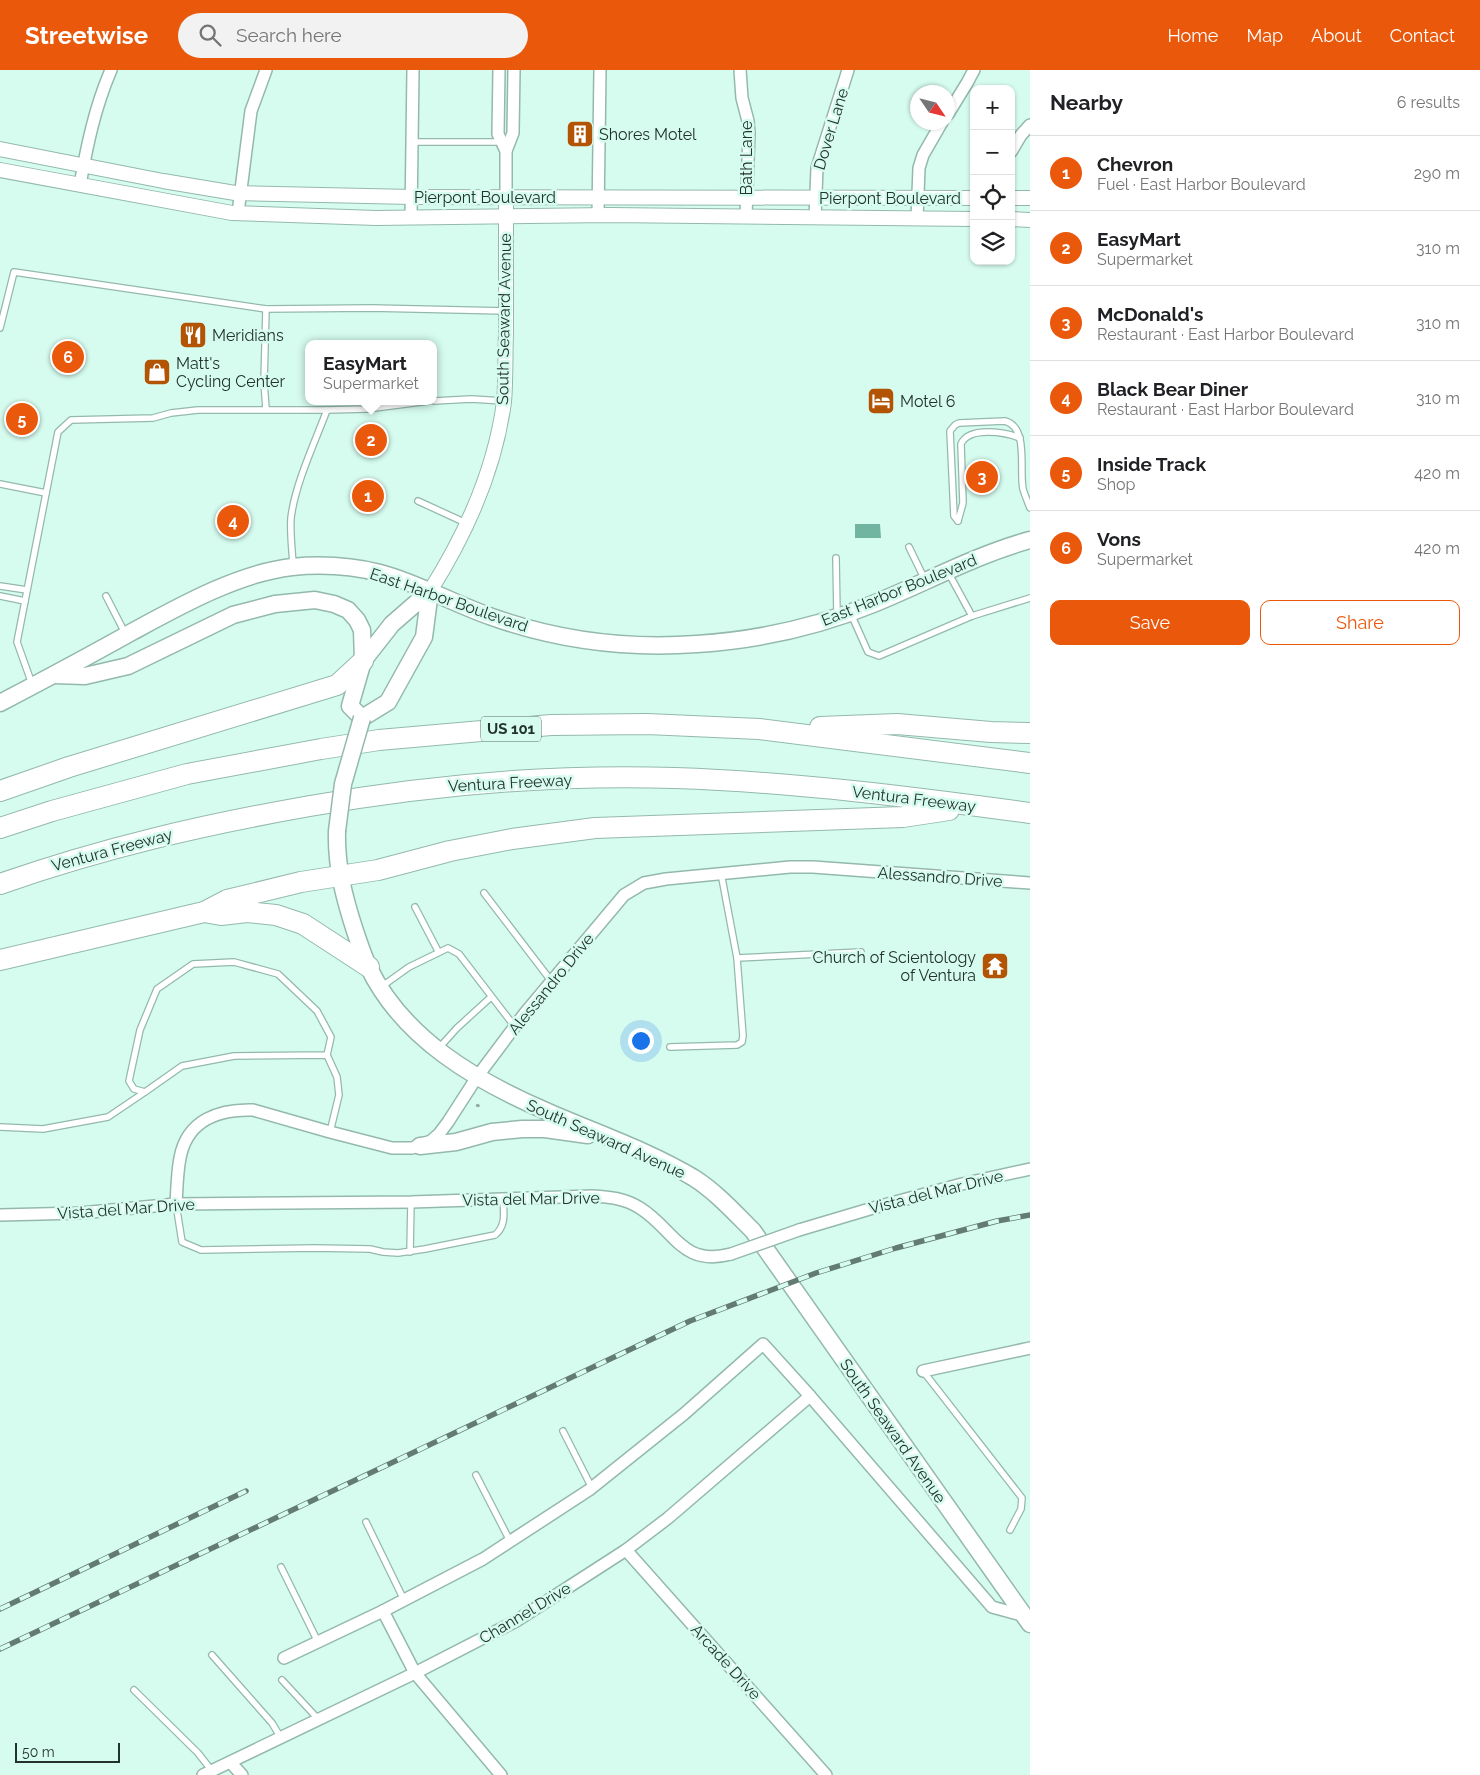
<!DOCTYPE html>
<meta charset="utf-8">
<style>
:root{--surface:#fff;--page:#f2f2f2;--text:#202124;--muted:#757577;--line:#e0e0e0;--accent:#ea580c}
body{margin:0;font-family:Raleway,sans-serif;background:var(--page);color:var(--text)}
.controls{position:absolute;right:15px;top:15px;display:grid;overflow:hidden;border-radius:10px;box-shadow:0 1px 4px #0004}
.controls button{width:45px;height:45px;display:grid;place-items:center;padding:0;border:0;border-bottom:1px solid var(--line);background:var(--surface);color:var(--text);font:25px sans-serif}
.compass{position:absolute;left:910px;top:15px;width:45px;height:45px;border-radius:50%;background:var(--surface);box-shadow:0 1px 4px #0004;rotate:125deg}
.scale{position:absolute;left:15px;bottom:12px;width:105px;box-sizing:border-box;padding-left:5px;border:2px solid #24322e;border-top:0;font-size:14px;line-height:18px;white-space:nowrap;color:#24322e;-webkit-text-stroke:4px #d6fcef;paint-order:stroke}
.you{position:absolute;left:640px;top:970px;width:18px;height:18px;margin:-12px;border:4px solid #fff;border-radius:50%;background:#1a73e8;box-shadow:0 0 0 8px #1a73e833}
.badge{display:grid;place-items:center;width:32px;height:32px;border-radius:50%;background:var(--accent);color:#fff;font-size:16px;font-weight:700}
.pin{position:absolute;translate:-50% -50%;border:2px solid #fff;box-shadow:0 1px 5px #0006}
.popup{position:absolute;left:305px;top:270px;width:132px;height:65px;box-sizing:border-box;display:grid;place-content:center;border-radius:10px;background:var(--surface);filter:drop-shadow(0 1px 4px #0005);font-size:16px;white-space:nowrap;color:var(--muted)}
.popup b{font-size:19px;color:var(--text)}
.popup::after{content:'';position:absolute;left:50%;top:100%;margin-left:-10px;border:10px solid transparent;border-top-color:var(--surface)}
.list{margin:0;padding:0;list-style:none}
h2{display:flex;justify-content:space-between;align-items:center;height:65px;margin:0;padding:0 20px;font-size:21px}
h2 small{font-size:16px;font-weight:400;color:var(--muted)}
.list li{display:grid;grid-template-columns:32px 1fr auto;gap:15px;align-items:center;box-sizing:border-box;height:75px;padding:0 20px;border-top:1px solid var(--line)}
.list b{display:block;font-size:19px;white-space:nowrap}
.list p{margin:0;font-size:16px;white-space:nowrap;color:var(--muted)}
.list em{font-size:16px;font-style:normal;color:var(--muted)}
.actions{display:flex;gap:10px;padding:15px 20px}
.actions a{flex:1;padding:11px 0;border:1px solid var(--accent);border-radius:10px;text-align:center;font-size:18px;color:var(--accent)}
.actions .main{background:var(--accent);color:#fff}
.icon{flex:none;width:28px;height:28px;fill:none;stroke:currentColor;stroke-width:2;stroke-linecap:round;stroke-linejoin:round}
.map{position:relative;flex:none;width:1030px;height:1705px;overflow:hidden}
header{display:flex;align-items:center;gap:30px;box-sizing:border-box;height:70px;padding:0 25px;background:var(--accent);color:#fff}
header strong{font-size:24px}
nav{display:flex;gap:28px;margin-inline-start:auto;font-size:18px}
.search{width:350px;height:45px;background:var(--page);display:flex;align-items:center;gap:12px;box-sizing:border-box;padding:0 18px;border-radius:28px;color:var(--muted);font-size:19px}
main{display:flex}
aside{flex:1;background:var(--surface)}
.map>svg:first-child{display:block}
.water{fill:#71b5a0}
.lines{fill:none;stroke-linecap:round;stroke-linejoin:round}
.service-casing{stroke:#94b9ac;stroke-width:8}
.minor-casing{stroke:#94b9ac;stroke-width:14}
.tertiary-casing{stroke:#94b9ac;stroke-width:16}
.secondary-casing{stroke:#94b9ac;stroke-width:19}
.motorway-casing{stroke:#94b9ac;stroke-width:22}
.path{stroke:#8eaba1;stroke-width:2.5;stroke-dasharray:4 4;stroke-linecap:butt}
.service{stroke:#fff;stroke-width:5.5}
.minor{stroke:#fff;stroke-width:11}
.tertiary{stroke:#fff;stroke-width:14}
.secondary{stroke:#fff;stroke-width:16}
.motorway{stroke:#fff;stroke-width:20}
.rail-casing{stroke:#647b73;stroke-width:5.5}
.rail{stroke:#d6fcef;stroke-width:4;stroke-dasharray:11;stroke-linecap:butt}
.minor-bridge-casing{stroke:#94b9ac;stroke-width:14;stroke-linecap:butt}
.secondary-bridge-casing{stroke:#94b9ac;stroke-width:19;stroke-linecap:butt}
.minor-bridge{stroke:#fff;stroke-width:11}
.secondary-bridge{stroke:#fff;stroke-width:16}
.labels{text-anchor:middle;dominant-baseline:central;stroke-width:5;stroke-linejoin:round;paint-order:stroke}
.shield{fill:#d6fcef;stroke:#596f68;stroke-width:1}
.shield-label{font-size:15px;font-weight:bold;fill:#24322e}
.street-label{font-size:16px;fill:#24322e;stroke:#d6fcef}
.poi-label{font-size:16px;fill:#24322e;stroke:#d6fcef;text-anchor:start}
</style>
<header>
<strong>Streetwise</strong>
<div class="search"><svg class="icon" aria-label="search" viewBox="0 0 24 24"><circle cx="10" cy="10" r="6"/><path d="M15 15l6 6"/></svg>Search here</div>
<nav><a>Home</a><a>Map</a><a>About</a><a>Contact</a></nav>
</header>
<main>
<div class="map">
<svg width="1030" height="1705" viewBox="0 0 1030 1705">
<rect width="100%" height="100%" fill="#d6fcef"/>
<path class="water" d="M855,454H880L881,468H855Z"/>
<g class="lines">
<g class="service-casing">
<g id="service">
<path d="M413,72H502"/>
<path d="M0,258L14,202L266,239"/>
<path d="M434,331L471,329L504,331"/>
<path d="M266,339L264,312L266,239L371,238L506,241"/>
<path d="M0,414L46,423"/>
<path d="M418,431L466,453"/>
<path d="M958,451L954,446L950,361L955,355L959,353L1005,351C1029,357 1019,400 1023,419C1025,426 1028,432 1030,438"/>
<path d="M958,451L963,433L961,374C969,356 1005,362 1020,368"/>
<path d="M909,477L925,510"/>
<path d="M836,488L837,545"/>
<path d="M293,494C292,479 290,463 291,448C295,414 315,372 327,340"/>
<path d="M948,502L972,546"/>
<path d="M0,516L27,520"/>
<path d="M0,526L25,531"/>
<path d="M106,526L125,563"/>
<path d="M851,544L868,582L879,586L972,546L1030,528"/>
<path d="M32,614L17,572L58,362L71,350L153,348L171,343L198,340H327L367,339L429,331"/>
<path d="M721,803L737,888L861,882"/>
<path d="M484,823L552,912"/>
<path d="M415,837L438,881"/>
<path d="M381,917L409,897L448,878L459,884L515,957"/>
<path d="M670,977L737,975L742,972L743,966L737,888"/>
<path d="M439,978L457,958L491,927"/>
<path d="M327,985L234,986L182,996L145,1022L134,1019L129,1011L140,960L157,919L193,894L234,892L278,904L317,941L331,967L327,985L337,1007L339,1025L330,1062"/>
<path d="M0,1057L43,1059L108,1047L145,1022"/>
<path d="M176,1134L182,1172L201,1180L314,1178L370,1179L383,1182L398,1183L425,1179L495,1165C506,1156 504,1143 503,1130"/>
<path d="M410,1182L411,1132"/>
<path d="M923,1301L1022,1428L1021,1439L1010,1460"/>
<path d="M563,1361L592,1418"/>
<path d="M476,1405L510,1471"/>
<path d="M366,1452L404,1530"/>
<path d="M281,1497L318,1572"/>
<path d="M212,1585L272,1653L281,1668"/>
<path d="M282,1610L319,1650"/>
<path d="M134,1620L198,1683L212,1701"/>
</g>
</g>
<g class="minor-casing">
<g id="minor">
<path d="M499,0L498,64L506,81"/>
<path d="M740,0L742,28L748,51L749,63L746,146"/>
<path d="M948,44L967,13L974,0"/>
<path d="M1011,82L1021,65L1030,55"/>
<path d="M80,115C87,75 95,37 111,0"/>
<path d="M506,127V81L513,63L514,0"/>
<path d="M238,143L251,41L266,0"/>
<path d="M598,146L600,0"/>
<path d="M411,147L413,0"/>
<path d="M815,148L817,98L848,0"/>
<path d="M917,149L919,98L923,85L942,52"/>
<path d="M176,1134C177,1119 177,1103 180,1088C187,1050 219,1039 253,1040L330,1062L392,1078H412L431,1071L439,1064L448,1052L477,1007L525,943L624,825L644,813L666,809L790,797H813L1030,813"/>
<path d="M0,1145L80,1143L176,1134L411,1132L592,1126C610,1127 624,1128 640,1138C675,1160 681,1197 731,1184"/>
<path d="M799,1160L873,1138L962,1114L1030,1099"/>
<path d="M923,1301L1030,1278"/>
<path d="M626,1480L826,1705"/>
<path d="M383,1541L415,1603L501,1705"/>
<path d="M284,1588L383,1541L483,1489L589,1420L684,1344L763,1274L810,1326L992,1537L1025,1546"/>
<path d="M231,1693L242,1705"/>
<path d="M203,1705L415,1603L516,1551L626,1480L668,1448L810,1326"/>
</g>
</g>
<g class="tertiary-casing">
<g id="tertiary">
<path d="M0,79L163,111L235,123L412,127L974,128"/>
<path d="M0,100L232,143L376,148L610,145L974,149"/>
<path d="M1011,128H1030"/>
<path d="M1011,149L1030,150"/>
<path d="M430,521C466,464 495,399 504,332C506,309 505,286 506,263C506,218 506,172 506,127"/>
</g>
</g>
<g class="secondary-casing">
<g id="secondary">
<path d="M430,521L424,567L388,632L362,648L350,636L363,591L392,554Z"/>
<path d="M54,605L85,606L128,596L233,545L275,534L315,530L334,534L348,540L357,550L362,560L363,591"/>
<path d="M0,633C44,610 87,587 130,563C178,537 238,503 292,497C321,494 352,496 380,503C418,513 454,534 492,547C557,570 628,579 697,574C757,570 817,557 873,534C925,513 975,485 1030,470"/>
<path d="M337,761C336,797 344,827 355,861C359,873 363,885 368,896C402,968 476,1011 546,1041C596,1063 647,1080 694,1108C716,1122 734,1142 753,1161L1030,1554"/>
<path d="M420,1076L456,1072L492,1062L522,1059H545L588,1065"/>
</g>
</g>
<g class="motorway-casing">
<g id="motorway">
<path d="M820,657L897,654L991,662L1030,663"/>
<path d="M0,721L69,697L337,615L363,591"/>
<path d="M0,758L52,741L187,704L321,679L379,670L551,655L647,654L759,659L1030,693"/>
<path d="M0,814C103,778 202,755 310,736C430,715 553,704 675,708C794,712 912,727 1030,743"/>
<path d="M204,842L221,845L247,842L276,845L303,854L369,897"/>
<path d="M0,890L204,842L227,830L301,812L378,800L450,781L512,769L595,758L903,747L949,740"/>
</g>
</g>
<path class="path" d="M476,1035L478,1036L482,1032"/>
<use href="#service" class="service"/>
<use href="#minor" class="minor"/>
<use href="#tertiary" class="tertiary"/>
<use href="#secondary" class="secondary"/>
<use href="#motorway" class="motorway"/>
<g class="rail-casing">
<g id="rail">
<path d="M0,1539L246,1421"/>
<path d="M0,1579L690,1251L816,1203L896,1178L997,1151L1030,1145"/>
</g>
</g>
<use href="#rail" class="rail"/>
<g class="minor-bridge-casing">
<path id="minor-bridge" d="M731,1184L799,1160"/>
</g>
<g class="secondary-bridge-casing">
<path id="secondary-bridge" d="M337,761L343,714L362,648"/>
</g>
<use href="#minor-bridge" class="minor-bridge"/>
<use href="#secondary-bridge" class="secondary-bridge"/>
</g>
<defs>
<g id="building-square" transform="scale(1.4375)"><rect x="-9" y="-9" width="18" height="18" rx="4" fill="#b25403" stroke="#d6fcef"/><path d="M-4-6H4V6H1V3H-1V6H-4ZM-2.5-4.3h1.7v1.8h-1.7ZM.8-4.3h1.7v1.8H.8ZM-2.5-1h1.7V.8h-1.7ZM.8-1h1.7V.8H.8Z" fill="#fff"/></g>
<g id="restaurant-square" transform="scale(1.4375)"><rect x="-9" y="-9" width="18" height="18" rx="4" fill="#b25403" stroke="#d6fcef"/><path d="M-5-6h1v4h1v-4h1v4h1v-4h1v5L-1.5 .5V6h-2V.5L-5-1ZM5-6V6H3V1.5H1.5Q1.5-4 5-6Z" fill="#fff"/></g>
<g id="shop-square" transform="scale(1.4375)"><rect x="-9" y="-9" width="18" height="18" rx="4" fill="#b25403" stroke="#d6fcef"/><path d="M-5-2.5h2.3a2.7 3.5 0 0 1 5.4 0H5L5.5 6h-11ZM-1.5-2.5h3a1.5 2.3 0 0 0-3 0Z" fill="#fff"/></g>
<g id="hotel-square" transform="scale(1.4375)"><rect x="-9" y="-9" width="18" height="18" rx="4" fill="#b25403" stroke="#d6fcef"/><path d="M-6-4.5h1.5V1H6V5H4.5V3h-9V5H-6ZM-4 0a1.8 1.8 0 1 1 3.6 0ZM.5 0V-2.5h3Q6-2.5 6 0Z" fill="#fff"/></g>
<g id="temple-square" transform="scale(1.4375)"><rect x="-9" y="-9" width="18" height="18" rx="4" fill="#b25403" stroke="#d6fcef"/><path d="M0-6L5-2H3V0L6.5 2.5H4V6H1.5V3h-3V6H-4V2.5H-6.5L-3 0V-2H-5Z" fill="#fff"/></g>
</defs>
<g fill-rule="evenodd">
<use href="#building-square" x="580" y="64"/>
<use href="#restaurant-square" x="193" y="265"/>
<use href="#shop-square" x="157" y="302"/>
<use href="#hotel-square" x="881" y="331"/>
<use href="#temple-square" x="995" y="896"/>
</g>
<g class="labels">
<rect class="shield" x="481" y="646.5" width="60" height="25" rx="4"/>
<g class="shield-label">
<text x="511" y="659">US 101</text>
</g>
<g class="street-label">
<text transform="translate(831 59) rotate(-73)">Dover Lane</text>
<text transform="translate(746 88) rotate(-90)">Bath Lane</text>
<text x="485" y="127">Pierpont Boulevard</text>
<text x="890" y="128">Pierpont Boulevard</text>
<text transform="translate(504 249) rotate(-89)">South Seaward Avenue</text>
<text transform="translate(899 520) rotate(-22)">East Harbor Boulevard</text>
<text transform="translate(449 530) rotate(19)">East Harbor Boulevard</text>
<text transform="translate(510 713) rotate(-3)">Ventura Freeway</text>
<text transform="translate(914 729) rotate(7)">Ventura Freeway</text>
<text transform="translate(112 780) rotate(-15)">Ventura Freeway</text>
<text transform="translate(940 807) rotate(4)">Alessandro Drive</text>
<text transform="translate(551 914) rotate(-51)">Alessandro Drive</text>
<text transform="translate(606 1069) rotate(24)">South Seaward Avenue</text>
<text transform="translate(936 1122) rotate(-14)">Vista del Mar Drive</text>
<text transform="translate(531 1129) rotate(-1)">Vista del Mar Drive</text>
<text transform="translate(126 1139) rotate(-4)">Vista del Mar Drive</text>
<text transform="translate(893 1361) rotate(55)">South Seaward Avenue</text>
<text transform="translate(525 1543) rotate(-31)">Channel Drive</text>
<text transform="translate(726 1592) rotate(48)">Arcade Drive</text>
</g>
<g class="poi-label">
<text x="599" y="64">Shores Motel</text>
<text x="212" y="265">Meridians</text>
<text x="176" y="293">Matt's<tspan x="176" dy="18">Cycling Center</tspan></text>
<text x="900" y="331">Motel 6</text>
<text x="976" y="887" text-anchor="end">Church of Scientology<tspan x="976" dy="18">of Ventura</tspan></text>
</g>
</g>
</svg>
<div class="controls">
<button>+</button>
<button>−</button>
<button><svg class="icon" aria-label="locate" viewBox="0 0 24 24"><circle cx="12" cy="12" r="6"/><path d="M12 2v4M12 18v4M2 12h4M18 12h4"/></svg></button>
<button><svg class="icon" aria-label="layers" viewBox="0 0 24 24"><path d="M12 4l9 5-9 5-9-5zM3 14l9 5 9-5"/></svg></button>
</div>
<svg class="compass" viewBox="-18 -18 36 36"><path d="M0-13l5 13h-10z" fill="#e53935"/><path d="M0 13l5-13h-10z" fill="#757577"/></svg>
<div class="scale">50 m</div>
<div class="you"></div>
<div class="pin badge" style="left:368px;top:426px">1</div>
<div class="pin badge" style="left:371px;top:370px">2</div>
<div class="popup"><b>EasyMart</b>Supermarket</div>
<div class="pin badge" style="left:982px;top:407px">3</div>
<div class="pin badge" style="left:233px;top:451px">4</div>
<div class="pin badge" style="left:22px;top:349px">5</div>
<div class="pin badge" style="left:68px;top:287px">6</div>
</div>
<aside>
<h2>Nearby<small>6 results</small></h2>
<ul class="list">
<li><span class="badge">1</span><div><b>Chevron</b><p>Fuel · East Harbor Boulevard</p></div><em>290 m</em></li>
<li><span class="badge">2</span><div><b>EasyMart</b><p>Supermarket</p></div><em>310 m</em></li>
<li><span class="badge">3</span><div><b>McDonald's</b><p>Restaurant · East Harbor Boulevard</p></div><em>310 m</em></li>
<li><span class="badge">4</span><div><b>Black Bear Diner</b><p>Restaurant · East Harbor Boulevard</p></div><em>310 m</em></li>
<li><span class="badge">5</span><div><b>Inside Track</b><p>Shop</p></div><em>420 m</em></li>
<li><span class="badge">6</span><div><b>Vons</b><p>Supermarket</p></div><em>420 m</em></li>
</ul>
<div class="actions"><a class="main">Save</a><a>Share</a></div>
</aside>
</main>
